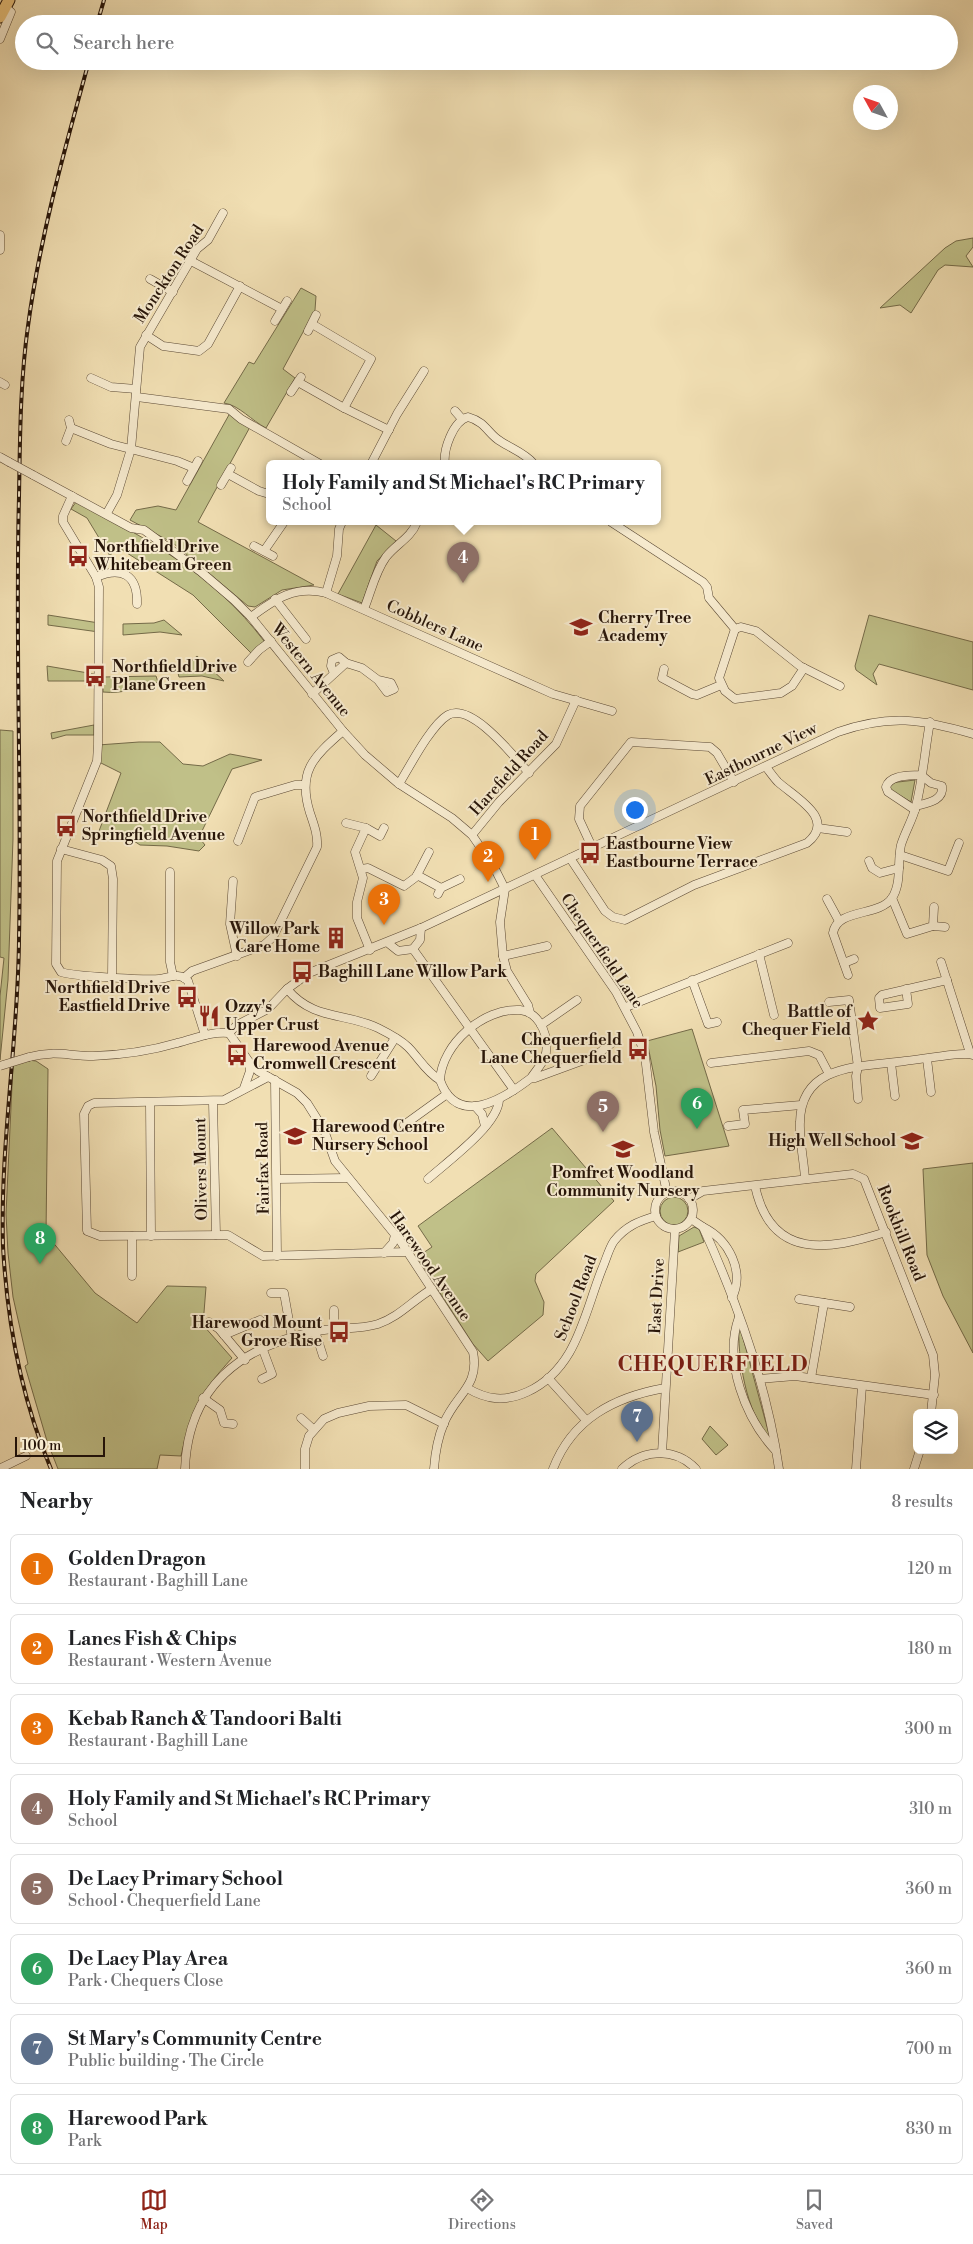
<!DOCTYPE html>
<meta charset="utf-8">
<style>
:root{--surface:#fff;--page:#f2f2f2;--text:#202124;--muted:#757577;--line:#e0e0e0;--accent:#8f2418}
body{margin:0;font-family:"Libre Bodoni",serif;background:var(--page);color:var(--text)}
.controls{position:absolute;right:15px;bottom:15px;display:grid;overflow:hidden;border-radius:8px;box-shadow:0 5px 20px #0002}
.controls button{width:45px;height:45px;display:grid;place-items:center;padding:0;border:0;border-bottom:1px solid var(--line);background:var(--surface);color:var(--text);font:25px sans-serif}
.compass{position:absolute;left:853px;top:85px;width:45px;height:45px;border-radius:50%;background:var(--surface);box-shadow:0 5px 20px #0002;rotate:310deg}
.scale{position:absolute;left:15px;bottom:12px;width:90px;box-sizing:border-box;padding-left:5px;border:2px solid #271509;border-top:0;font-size:14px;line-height:18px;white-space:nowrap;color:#271509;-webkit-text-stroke:4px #f6eace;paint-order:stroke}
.you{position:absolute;left:634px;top:809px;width:18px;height:18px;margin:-12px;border:4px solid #fff;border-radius:50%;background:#1a73e8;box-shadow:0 0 0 8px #1a73e833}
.badge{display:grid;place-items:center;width:32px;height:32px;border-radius:50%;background:var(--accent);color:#fff;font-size:16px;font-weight:700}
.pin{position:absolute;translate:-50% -41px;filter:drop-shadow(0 1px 2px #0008)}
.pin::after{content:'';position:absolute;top:26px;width:18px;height:15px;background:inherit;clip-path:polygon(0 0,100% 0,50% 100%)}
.popup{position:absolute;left:266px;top:460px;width:395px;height:65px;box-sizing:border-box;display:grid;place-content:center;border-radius:8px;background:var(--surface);filter:drop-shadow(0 1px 4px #0005);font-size:16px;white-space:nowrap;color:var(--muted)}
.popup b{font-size:19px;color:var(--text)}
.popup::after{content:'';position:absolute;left:50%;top:100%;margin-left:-10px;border:10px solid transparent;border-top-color:var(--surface)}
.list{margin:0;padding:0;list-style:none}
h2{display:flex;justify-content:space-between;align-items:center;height:65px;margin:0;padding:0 20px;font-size:21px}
h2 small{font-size:16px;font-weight:400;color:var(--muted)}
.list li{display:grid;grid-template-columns:32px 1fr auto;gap:15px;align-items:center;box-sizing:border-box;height:70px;margin:0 10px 10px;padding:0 10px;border:1px solid var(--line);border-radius:8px}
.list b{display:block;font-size:19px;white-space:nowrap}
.list p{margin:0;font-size:16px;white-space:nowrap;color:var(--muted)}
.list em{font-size:16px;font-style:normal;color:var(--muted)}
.icon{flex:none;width:28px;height:28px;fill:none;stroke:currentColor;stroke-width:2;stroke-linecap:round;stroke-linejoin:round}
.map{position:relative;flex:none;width:973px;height:1469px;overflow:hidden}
.search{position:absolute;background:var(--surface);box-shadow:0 5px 20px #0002;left:15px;right:15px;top:15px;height:55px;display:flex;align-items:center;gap:12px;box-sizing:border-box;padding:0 18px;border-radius:28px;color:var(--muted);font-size:19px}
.sheet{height:705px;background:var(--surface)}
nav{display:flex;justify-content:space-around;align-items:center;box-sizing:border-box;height:70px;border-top:1px solid var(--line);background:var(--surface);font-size:14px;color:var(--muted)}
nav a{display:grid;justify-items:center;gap:2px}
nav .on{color:var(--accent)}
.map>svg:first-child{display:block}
.green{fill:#c0c088;stroke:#746a48}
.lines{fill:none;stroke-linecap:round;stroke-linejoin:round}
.minor-casing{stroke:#5a4834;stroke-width:9}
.highway-casing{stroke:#271509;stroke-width:13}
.minor{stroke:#f6eace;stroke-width:8}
.highway{stroke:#e8c07a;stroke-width:11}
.rail-casing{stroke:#271509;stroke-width:4}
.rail{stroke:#f6eace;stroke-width:2;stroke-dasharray:5.5;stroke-linecap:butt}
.minor-bridge-casing{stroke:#5a4834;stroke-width:9;stroke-linecap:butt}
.minor-bridge{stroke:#f6eace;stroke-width:8}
.labels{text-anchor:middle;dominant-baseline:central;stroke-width:4;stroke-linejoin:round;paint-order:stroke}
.street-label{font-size:16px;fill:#271509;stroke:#f6eace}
.poi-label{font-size:16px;font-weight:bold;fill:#271509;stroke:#f6eace;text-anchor:start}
.district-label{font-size:21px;font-weight:bold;letter-spacing:1px;fill:#7a1f14;stroke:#f6eace}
</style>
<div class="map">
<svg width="973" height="1469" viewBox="0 0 973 1469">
<rect width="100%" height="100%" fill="#f1dfb3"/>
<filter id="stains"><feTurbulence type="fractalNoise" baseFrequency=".004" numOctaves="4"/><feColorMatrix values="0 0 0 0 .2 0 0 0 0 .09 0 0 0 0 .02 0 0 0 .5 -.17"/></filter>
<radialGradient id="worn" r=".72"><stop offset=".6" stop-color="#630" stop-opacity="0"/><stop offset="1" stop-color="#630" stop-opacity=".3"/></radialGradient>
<g class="green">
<path d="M973,238V247L966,256L973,267L945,265L938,270L911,313L900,305L880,308L945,248L956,241Z"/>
<path d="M301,288L316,296L315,310L283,369L295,378L266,428C252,421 239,405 224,403L249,362L254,364Z"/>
<path d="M230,413L250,427L198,522L314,585L282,590L255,607L248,606L173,543L130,520L136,510L158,506L176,510Z"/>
<path d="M76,502C149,539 214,575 264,641L251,653L193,595L116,546L110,556L87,518L71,509Z"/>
<path d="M376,525L396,541L377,561L362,603L338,594Z"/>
<path d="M48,615L99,623V632L48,625Z"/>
<path d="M869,615L973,642V690L879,664L873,674L877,685L856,670L855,666Z"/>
<path d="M164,620L182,635L160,632L123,635V624L154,623Z"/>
<path d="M197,656L224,681L202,676L179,677L178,673Z"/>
<path d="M47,666L94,674V681H48Z"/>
<path d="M156,676L158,682C139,688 123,694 103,692V677Z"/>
<path d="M94,725V735H66L52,739L51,733Z"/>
<path d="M0,730L13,731V839L8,980L0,1060V996L4,958L0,957Z"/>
<path d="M139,742H160L183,764L203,766L230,754L262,760L232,769L202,831L201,840L205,845L199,851L167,846L140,845L131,839L99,831L121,773L97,761L98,745Z"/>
<path d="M915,780L911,802L889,789L890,783Z"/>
<path d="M692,1029L729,1146L665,1156L660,1130L656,1086L647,1041Z"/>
<path d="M28,1060L36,1061L48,1069L46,1234L95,1293L137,1323L167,1286L206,1287L203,1325L232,1358C198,1396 192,1407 181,1456L160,1455L157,1469H58L47,1441L25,1366L28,1364L13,1297L8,1253L6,1214L13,1064Z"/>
<path d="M552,1128L614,1201L536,1274L535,1281L544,1302L543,1315L488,1361L473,1344L417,1257L432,1247L418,1226Z"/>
<path d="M973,1163V1353L943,1296L927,1255L923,1169Z"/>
<circle cx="674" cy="1211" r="14"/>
<path d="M694,1227L699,1229L704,1242L678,1252L679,1236Z"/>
<path d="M739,1323L770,1438C746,1414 737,1356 739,1323Z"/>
<path d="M710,1426L728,1445L716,1455L702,1439Z"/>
</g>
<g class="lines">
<g class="minor-casing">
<g id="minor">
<path d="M0,39L11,12L5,7"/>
<path d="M0,235V250"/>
<path d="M191,261L282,309"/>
<path d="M150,279L173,292"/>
<path d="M275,321L287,301"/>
<path d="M312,324L371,359L344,408"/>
<path d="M308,331L316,315"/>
<path d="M146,335L163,346L199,351L208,344L240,286"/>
<path d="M91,378L111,387L136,389"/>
<path d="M0,382L5,385"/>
<path d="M298,382L344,408L389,430"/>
<path d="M291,392L301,377"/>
<path d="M137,397L229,409L241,419L320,464"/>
<path d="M455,411L462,419"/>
<path d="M71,428L111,444L177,461L194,468"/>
<path d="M66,441L71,428L69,420"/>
<path d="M0,457L9,462"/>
<path d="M371,464L397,414L424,371"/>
<path d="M445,464C443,450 453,421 468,417C486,422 488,434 500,441C512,449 525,453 534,464"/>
<path d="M228,474L259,491L269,494"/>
<path d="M33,475L131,528L144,530L200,571L234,600L251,617L343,731L365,755L399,784L452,818L472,835L494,867L505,889L500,922L503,956L507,971L528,1005L530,1013"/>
<path d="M187,481L198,461"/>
<path d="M221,485L231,468"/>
<path d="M72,496L63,516V522L96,577L99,587L98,745L97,761L57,861L56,964L61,972C70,976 145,980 159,979C165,979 172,975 178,976C182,976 185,978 188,981L205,1035"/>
<path d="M107,513L117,495L131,449L140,347L197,249L208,240L223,213"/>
<path d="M611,522L703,582L707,587L709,598L735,629L741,627L756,631L800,666L840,686"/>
<path d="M254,546L273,556"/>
<path d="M264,551L284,522"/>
<path d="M96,577C122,566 138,575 137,604"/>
<path d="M326,593L337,556L339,529L342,522"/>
<path d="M275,599L306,639"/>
<path d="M364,609C371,592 375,572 386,557C396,544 411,538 417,522"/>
<path d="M251,617C275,599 295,585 326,593L553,694L612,711"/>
<path d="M735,629L719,678L725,691L735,699L781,693L792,686L804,668"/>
<path d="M248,662L259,650L271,641"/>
<path d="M664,669L662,678L692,694L697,695L721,685"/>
<path d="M334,673L331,666L332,660L339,657L346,663"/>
<path d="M312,694L346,663L362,668L378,680L391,683L394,689L387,692L378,680"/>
<path d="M399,784C410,766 431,725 448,715C472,702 514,757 529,773"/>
<path d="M915,810L888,792L886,787C890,774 910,776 921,775L931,783L942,786C944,801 927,803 916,806"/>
<path d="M346,823L366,828L355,852L363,878L357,902V918L370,950"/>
<path d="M366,828L380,836L384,828"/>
<path d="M818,828L847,832"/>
<path d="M472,835L499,802L556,744L576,700"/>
<path d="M238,841L255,797L295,785H304"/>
<path d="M592,847L579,819L580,806L631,742L710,747L717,753L734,782"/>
<path d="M61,849L102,860L111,866L113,879L112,977"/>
<path d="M900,855L948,871L959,843"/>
<path d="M570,858L605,911L613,917L625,920L694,885L807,843C837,819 796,798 778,782C774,778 770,772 766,767"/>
<path d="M869,861L872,868L880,873L899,868"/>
<path d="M361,869L368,868L404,886L416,877L429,852"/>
<path d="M170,872V962L173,976"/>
<path d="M417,875L441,888"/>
<path d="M535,875L616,992L637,1032L645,1056L654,1132L667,1193"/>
<path d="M233,881L230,924L237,956"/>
<path d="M438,894L441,888L460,879"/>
<path d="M892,898L907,934L933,926L934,907"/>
<path d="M827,899L839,921"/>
<path d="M933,926L945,927"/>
<path d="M388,943L398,951L413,949L420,940L421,928"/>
<path d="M413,949L514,1090"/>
<path d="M759,954L774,1015"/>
<path d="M503,956L547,946"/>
<path d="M941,962L970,1053"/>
<path d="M844,963L854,959"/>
<path d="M848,975L833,933C837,908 879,917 892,898C902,883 897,862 901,845C905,832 913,819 916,806C923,778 925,749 930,722"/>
<path d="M184,978L192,971L264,945L273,937L317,847C318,835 314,825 310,813C297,772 313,757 343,731"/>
<path d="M692,980L708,1024L717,1022"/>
<path d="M287,989C314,1021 344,1012 378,1028C388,1033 400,1039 408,1047C419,1058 426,1072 440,1080"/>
<path d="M906,989L908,1004L880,1008L879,998L882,995L947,980"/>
<path d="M829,1002L849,1000L858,1067L856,1076L858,1099"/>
<path d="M626,1007L788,943"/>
<path d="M541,1025L577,1000"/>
<path d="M229,1033L250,1063L258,1071L297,1093L307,1103L324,1130L335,1161L401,1242L473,1352C480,1386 456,1394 444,1423C438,1437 435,1454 434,1469"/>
<path d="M29,1057C55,1050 68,1056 93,1056C121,1055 150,1051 177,1043C194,1039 211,1031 229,1033L237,1025L268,1009L287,989L309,973L421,928L838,732C890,714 921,719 973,734"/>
<path d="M927,1059L931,1092"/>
<path d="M711,1063L809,1051L819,1055L829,1074"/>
<path d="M891,1063L895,1096"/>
<path d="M371,1076L395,1038"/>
<path d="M268,1077L224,1100L94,1103L88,1106L84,1114L87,1231L100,1236L228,1235L263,1256L407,1252"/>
<path d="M531,1078C535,1072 541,1065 544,1059C552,1041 541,1012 520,1010C483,1008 442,1044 440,1080C457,1129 505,1098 531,1078H535L595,1056L612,1043"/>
<path d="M275,1080L277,1256"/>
<path d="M244,1088L250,1071V1063"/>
<path d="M213,1102L216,1235"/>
<path d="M150,1103L151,1236"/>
<path d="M475,1106L482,1114L485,1126"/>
<path d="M404,1125L447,1094"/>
<path d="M728,1126L745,1124L743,1110L801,1105"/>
<path d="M277,1179L347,1178"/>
<path d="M428,1179C447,1162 498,1125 499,1100"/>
<path d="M805,1179C804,1160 799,1140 800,1122C801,1063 861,1067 905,1061C919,1060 963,1051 973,1055"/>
<path d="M755,1186C771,1261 829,1250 886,1232"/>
<circle cx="674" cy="1210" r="19"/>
<path d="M689,1199L703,1191L853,1174L864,1179L933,1355L935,1375L931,1413"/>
<path d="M691,1219L703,1227C738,1304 767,1385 779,1469"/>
<path d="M703,1227C729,1240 745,1271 732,1298"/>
<path d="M384,1253L393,1243L395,1235"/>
<path d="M132,1276V1236"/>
<path d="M271,1293H284L292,1338"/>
<path d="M799,1299L850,1307"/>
<path d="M334,1310V1329"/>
<path d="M739,1317C723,1361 745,1418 776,1451"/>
<path d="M209,1322L219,1329L245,1360"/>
<path d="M315,1331L323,1356"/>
<path d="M224,1335L260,1320"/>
<path d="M548,1378L586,1420"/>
<path d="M811,1378L824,1303"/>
<path d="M262,1379L272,1374L263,1350"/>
<path d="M760,1379L795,1376L934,1395"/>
<path d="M467,1388C487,1400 505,1402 527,1392C577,1369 584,1314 602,1269C606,1260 609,1248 614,1241C626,1226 639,1221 656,1216"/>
<path d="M203,1398L220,1410L224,1423L233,1424"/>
<path d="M301,1418L313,1429"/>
<path d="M662,1453L675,1230"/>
<path d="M1,1468L26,1456"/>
<path d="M185,1469C188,1387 241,1346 317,1331C337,1327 359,1330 378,1324C399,1317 413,1300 432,1289"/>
<path d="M305,1469V1449L309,1436L324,1419L338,1413L369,1406L406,1405L444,1424"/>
<path d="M553,1469C572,1419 614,1397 665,1388"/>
<path d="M622,1469C643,1449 675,1447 696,1469"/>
<path d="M856,1469L862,1386"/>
<path d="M914,1469L920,1450"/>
</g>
</g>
<g class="highway-casing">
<path id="highway" d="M0,17L9,0"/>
</g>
<use href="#minor" class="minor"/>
<use href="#highway" class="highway"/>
<g class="rail-casing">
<g id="rail">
<path d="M97,24L104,0"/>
<path d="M51,1469C22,1400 7,1321 3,1246C0,1144 18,1042 19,940C22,792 15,644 19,497C20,440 20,382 28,326C40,236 65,148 89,61"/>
</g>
</g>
<use href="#rail" class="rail"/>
<g class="minor-bridge-casing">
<g id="minor-bridge">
<path d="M9,462L33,475"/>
<path d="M0,1066L29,1057"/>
</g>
</g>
<use href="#minor-bridge" class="minor-bridge"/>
</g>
<defs>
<g id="bus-bare" transform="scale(1.725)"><path d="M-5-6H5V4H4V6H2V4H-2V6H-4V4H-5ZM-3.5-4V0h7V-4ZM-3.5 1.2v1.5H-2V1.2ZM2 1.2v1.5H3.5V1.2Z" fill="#8f2418" stroke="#f6eace" stroke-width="2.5" paint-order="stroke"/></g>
<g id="school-bare" transform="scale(1.725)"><path d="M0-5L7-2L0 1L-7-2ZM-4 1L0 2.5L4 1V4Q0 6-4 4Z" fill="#8f2418" stroke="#f6eace" stroke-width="2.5" paint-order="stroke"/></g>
<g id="building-bare" transform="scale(1.725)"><path d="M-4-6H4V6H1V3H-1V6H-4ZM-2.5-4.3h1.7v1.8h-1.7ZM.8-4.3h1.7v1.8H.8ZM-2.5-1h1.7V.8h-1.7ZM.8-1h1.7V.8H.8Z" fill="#8f2418" stroke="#f6eace" stroke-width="2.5" paint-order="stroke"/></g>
<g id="restaurant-bare" transform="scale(1.725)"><path d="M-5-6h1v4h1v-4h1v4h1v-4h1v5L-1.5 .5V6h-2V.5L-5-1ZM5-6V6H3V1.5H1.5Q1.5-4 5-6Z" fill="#8f2418" stroke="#f6eace" stroke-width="2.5" paint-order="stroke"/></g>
<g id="sight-bare" transform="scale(1.725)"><path d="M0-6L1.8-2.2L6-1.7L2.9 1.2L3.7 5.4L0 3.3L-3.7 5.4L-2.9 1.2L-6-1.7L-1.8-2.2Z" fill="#8f2418" stroke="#f6eace" stroke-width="2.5" paint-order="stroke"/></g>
</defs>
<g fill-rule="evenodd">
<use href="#bus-bare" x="78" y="556"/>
<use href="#school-bare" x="581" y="627"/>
<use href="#bus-bare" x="95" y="676"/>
<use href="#bus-bare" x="66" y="826"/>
<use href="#bus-bare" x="590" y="853"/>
<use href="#building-bare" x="336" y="938"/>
<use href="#bus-bare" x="302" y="972"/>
<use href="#bus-bare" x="187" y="997"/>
<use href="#restaurant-bare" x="209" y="1016"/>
<use href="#sight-bare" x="868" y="1021"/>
<use href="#bus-bare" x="638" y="1049"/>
<use href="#bus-bare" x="237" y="1055"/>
<use href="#school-bare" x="295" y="1136"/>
<use href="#school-bare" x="912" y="1141"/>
<use href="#school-bare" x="623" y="1149"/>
<use href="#bus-bare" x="339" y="1332"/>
</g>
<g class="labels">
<g class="street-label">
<text transform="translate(169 274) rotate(-57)">Monckton Road</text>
<text transform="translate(435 626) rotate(24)">Cobblers Lane</text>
<text transform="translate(311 670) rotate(51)">Western Avenue</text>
<text transform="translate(761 754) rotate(-26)">Eastbourne View</text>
<text transform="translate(509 773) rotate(-48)">Harefield Road</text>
<text transform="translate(602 951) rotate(56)">Chequerfield Lane</text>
<text transform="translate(263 1168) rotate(-91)">Fairfax Road</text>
<text transform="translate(201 1169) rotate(-91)">Olivers Mount</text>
<text transform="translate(901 1233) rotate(68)">Rookhill Road</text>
<text transform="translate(430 1266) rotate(55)">Harewood Avenue</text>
<text transform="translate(657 1296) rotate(-87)">East Drive</text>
<text transform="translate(576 1298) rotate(-69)">School Road</text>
</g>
<g class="poi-label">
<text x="94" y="547">Northfield Drive<tspan x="94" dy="18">Whitebeam Green</tspan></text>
<text x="598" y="618">Cherry Tree<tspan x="598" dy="18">Academy</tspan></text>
<text x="112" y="667">Northfield Drive<tspan x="112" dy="18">Plane Green</tspan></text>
<text x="82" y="817">Northfield Drive<tspan x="82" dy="18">Springfield Avenue</tspan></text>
<text x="606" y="844">Eastbourne View<tspan x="606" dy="18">Eastbourne Terrace</tspan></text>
<text x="320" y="929" text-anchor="end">Willow Park<tspan x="320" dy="18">Care Home</tspan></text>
<text x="318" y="972">Baghill Lane Willow Park</text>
<text x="170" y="988" text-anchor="end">Northfield Drive<tspan x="170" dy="18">Eastfield Drive</tspan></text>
<text x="225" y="1007">Ozzy's<tspan x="225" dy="18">Upper Crust</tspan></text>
<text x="851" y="1012" text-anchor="end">Battle of<tspan x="851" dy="18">Chequer Field</tspan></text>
<text x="622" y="1040" text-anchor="end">Chequerfield<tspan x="622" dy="18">Lane Chequerfield</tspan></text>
<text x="253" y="1046">Harewood Avenue<tspan x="253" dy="18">Cromwell Crescent</tspan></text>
<text x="312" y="1127">Harewood Centre<tspan x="312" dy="18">Nursery School</tspan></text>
<text x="896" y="1141" text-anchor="end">High Well School</text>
<text x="623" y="1173" text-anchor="middle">Pomfret Woodland<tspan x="623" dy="18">Community Nursery</tspan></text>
<text x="322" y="1323" text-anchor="end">Harewood Mount<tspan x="322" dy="18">Grove Rise</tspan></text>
</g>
<g class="district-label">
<text x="713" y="1365">CHEQUERFIELD</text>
</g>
</g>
<rect width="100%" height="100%" filter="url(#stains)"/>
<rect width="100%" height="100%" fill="url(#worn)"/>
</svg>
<div class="controls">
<button><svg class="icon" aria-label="layers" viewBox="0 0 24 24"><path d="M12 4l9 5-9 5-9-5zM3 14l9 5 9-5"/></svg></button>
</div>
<svg class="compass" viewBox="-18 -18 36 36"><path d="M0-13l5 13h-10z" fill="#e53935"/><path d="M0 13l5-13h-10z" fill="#757577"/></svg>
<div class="scale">100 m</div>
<div class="you"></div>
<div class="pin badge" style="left:535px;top:860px;background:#e8710a">1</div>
<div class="pin badge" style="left:488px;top:882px;background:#e8710a">2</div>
<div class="pin badge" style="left:384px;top:925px;background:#e8710a">3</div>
<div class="pin badge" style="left:463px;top:583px;background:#8d6e63">4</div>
<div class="popup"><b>Holy Family and St Michael's RC Primary</b>School</div>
<div class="pin badge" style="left:603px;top:1132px;background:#8d6e63">5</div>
<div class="pin badge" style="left:697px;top:1129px;background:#2e9e5b">6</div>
<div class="pin badge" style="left:637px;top:1442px;background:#5c6f8a">7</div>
<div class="pin badge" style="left:40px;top:1264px;background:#2e9e5b">8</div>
<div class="search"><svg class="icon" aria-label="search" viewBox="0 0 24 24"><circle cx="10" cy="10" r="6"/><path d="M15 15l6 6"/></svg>Search here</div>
</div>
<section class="sheet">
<h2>Nearby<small>8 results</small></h2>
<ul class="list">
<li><span class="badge" style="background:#e8710a">1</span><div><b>Golden Dragon</b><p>Restaurant · Baghill Lane</p></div><em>120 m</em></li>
<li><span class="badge" style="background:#e8710a">2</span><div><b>Lanes Fish &amp; Chips</b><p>Restaurant · Western Avenue</p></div><em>180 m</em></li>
<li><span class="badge" style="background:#e8710a">3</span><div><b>Kebab Ranch &amp; Tandoori Balti</b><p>Restaurant · Baghill Lane</p></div><em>300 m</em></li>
<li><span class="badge" style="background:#8d6e63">4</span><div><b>Holy Family and St Michael's RC Primary</b><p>School</p></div><em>310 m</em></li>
<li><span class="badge" style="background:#8d6e63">5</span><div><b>De Lacy Primary School</b><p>School · Chequerfield Lane</p></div><em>360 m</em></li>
<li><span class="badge" style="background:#2e9e5b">6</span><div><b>De Lacy Play Area</b><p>Park · Chequers Close</p></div><em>360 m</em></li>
<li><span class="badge" style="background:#5c6f8a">7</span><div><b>St Mary's Community Centre</b><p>Public building · The Circle</p></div><em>700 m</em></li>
<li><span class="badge" style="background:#2e9e5b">8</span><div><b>Harewood Park</b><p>Park</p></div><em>830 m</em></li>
</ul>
</section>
<nav>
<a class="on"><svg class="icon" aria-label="map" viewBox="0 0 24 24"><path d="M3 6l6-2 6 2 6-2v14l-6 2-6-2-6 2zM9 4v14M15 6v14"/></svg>Map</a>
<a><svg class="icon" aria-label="directions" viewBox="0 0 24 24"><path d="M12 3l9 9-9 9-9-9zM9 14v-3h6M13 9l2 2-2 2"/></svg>Directions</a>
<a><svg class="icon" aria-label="saved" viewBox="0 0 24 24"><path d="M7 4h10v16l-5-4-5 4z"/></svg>Saved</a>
</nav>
